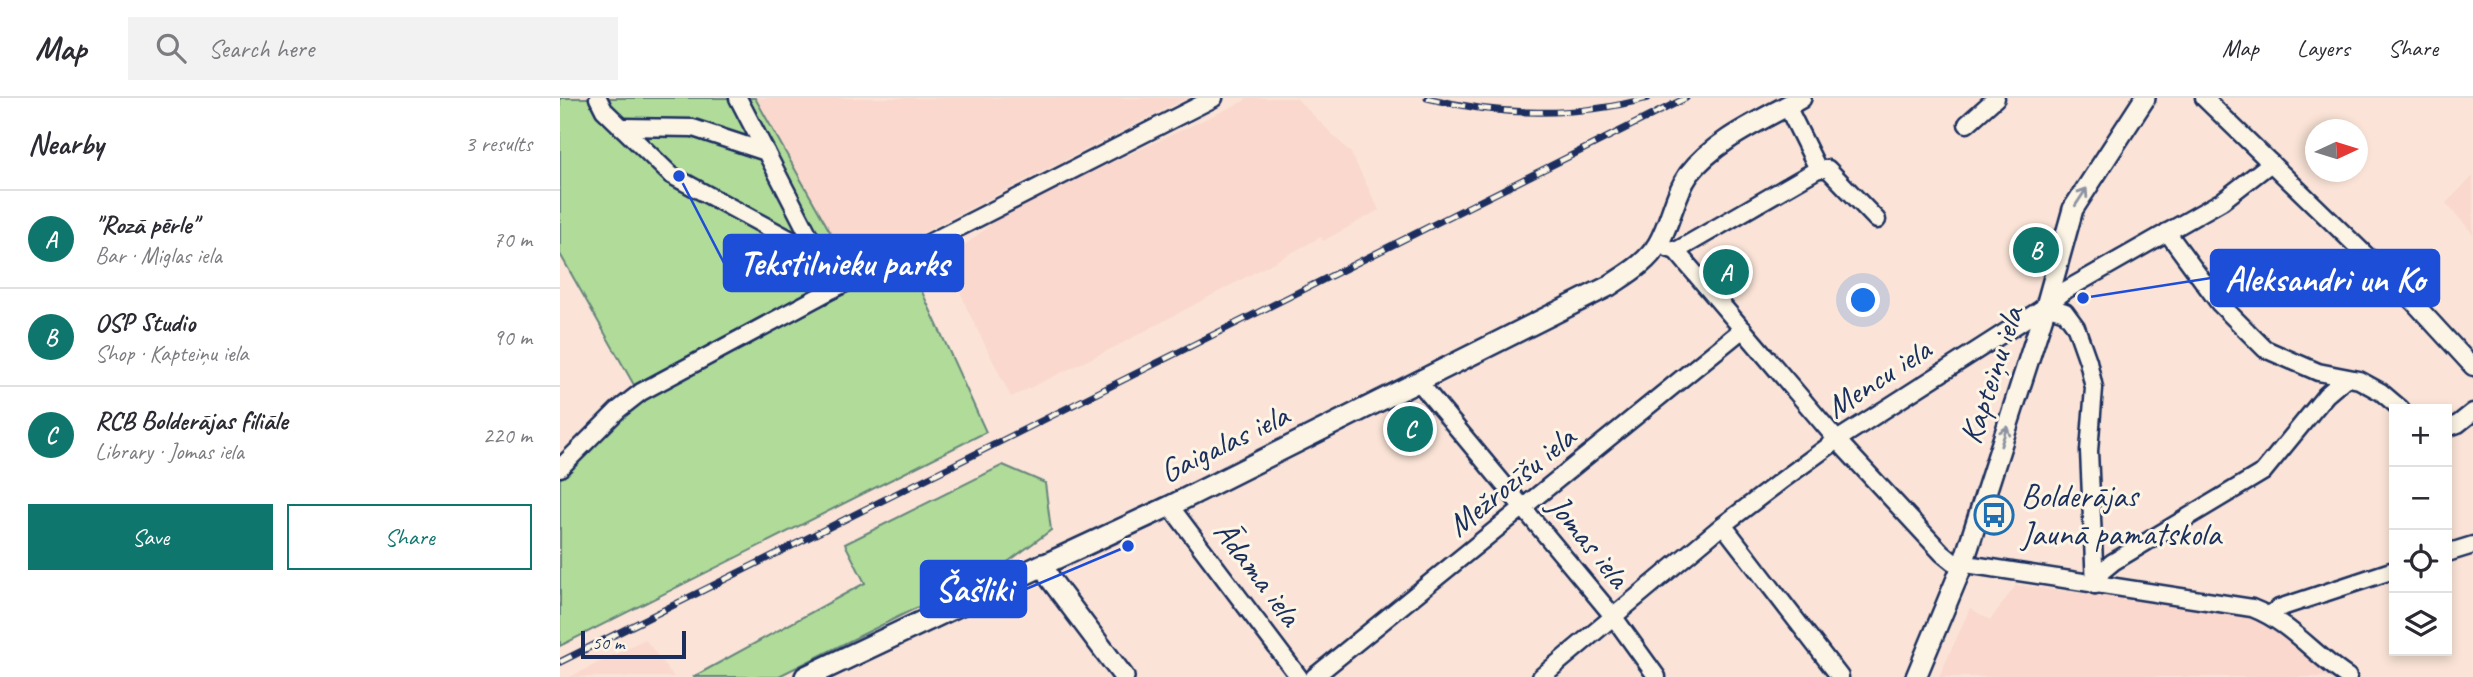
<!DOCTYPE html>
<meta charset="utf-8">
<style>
:root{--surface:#fff;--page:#f2f2f3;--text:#2b2b33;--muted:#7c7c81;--line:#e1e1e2;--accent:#0f766e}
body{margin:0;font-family:Caveat,sans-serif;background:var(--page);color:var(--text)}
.controls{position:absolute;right:21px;bottom:21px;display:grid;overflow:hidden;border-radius:0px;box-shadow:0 4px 10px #0003}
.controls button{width:63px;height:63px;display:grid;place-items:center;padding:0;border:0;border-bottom:2px solid var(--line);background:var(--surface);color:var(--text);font:35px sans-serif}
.compass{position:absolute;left:1745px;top:21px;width:63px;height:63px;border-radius:50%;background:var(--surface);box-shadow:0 4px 10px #0003;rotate:86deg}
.scale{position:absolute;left:21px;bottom:18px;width:105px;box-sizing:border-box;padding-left:7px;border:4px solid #1b2f5e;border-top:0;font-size:19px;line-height:24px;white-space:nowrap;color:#1b2f5e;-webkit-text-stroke:5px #fcf5e5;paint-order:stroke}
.you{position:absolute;left:1304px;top:203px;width:24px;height:24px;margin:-18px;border:5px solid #fff;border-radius:50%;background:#1a73e8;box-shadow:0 0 0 10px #1a73e833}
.badge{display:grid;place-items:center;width:46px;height:46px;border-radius:50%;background:var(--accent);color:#fff;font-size:23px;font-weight:700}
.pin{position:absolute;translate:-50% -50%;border:4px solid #fff;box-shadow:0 2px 7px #0006}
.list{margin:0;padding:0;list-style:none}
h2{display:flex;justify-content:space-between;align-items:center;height:91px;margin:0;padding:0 28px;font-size:30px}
h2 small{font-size:23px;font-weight:400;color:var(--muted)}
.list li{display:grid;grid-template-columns:46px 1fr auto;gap:21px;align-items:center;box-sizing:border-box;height:98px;padding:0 28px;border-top:2px solid var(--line)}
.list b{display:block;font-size:26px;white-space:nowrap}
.list p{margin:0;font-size:23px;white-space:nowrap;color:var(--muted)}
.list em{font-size:23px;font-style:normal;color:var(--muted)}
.actions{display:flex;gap:14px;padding:21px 28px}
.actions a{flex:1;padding:16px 0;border:2px solid var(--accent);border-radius:0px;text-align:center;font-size:24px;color:var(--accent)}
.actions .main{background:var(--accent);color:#fff}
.icon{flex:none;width:38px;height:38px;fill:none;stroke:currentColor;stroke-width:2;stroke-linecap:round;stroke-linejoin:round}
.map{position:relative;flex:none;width:1913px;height:579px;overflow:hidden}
header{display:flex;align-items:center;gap:42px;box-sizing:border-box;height:98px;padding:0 35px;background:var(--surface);border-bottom:2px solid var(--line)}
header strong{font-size:33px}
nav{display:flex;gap:38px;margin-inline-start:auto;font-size:24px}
.search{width:490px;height:63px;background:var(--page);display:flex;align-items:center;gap:18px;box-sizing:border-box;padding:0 24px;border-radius:0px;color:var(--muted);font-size:26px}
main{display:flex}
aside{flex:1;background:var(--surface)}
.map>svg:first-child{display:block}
.built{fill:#fad8cd}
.green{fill:#b0db99;stroke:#66857c;stroke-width:2}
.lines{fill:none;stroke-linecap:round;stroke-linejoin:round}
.minor-casing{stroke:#1b2f5e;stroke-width:21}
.tertiary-casing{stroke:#1b2f5e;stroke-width:24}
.secondary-casing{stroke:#1b2f5e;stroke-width:26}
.minor{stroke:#fcf5e5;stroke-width:16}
.tertiary{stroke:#fcf5e5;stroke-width:19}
.secondary{stroke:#fcf5e5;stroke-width:21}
.rail-casing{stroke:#1b2f5e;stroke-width:7}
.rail{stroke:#fcf5e5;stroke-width:4.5;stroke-dasharray:13;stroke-linecap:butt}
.oneway{stroke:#8c92a2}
.labels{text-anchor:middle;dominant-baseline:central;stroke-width:6;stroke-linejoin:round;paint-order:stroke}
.street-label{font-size:33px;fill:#1b2f5e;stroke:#fcf5e5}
.poi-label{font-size:33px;fill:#1b2f5e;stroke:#fcf5e5;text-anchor:start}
.leader{fill:none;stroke:#1d4ed8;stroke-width:2.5}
.callout-dot{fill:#1d4ed8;stroke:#fcf5e5;stroke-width:2.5}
.callout{fill:#1d4ed8;stroke:#1d4ed8;stroke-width:2.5}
.callout-label{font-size:35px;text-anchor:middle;font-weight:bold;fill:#fff}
</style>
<header>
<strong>Map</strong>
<div class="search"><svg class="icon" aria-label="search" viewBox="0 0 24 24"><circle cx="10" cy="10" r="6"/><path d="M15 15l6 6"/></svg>Search here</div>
<nav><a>Map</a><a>Layers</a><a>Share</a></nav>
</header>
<main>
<aside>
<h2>Nearby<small>3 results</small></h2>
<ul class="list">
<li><span class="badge">A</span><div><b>&quot;Rozā pērle&quot;</b><p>Bar · Miglas iela</p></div><em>70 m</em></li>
<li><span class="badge">B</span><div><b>OSP Studio</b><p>Shop · Kapteiņu iela</p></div><em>90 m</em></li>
<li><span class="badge">C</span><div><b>RCB Bolderājas filiāle</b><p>Library · Jomas iela</p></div><em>220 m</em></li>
</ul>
<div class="actions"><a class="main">Save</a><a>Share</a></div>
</aside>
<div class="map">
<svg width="1913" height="579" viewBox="0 0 1913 579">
<rect width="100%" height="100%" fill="#fbe4d7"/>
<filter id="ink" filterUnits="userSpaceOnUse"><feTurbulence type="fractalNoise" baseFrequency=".0143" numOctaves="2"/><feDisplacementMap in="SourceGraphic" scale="14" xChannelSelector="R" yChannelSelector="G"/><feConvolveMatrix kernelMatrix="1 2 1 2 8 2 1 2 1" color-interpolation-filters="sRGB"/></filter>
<g filter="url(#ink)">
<g class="built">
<path d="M195,0H627L291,171Z"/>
<path d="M686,0H736L791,55L819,112L763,143L761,139L555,249L451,299L407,211L388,161L446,114L684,3Z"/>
<path d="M1913,78V136L1886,105Z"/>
<path d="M1456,487L1688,516L1714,527L1774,579H1379L1410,510L1430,522Z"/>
<path d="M85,541L114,579H10Z"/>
</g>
<g class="green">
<path d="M0,0H195L291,171L74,287L0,156Z"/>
<path d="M341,171L353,174L426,334L0,548V381L59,318L95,295L322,176Z"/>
<path d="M443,367L485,385L491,432L445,466L217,579H133L305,485L285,446Z"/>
</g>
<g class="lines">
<g class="minor-casing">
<g id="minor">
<path d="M38,0L44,12L111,77L235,144L256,151"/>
<path d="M178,0L206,54"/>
<path d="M1644,0L1847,197L1913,269"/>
<path d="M1227,8L1258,71"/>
<path d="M1407,26L1436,0"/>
<path d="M61,29L133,30L206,54L256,151L273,191"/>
<path d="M1607,134L1659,205L1705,251L1758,274L1799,282L1821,294L1841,311"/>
<path d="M1107,150L1116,153L1258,71H1268L1317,122"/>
<path d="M1116,153L1277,342L1382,455L1393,464L1692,510C1731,525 1754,557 1788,579"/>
<path d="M1486,208L1505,214L1516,229L1528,263L1534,290L1529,353L1535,487"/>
<path d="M858,283L1053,518L1097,579"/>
<path d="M1887,330L1898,326L1913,314"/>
<path d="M0,370L58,312L81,294L273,191L349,155L654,0"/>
<path d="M610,408L739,579"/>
<path d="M1163,427L1280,579"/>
<path d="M1887,455L1913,447"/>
<path d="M1535,487L1542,473L1553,464L1703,374L1766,297L1786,280"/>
<path d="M1709,517L1719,510L1834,472"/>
<path d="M754,579L1183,231"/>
<path d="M981,579L1163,427L1221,383L1277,342L1486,208L1506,192L1662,103L1711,65"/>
</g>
</g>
<g class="tertiary-casing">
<g id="tertiary">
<path d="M564,579L491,482L483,467L610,408L1049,188C1067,176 1087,165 1098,146C1111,124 1114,97 1129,76C1156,41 1203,22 1241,0"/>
<path d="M1356,579L1403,466L1486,208L1513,111L1585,0"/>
</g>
</g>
<g class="secondary-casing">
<path id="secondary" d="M246,579L483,467"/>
</g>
<use href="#minor" class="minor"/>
<use href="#tertiary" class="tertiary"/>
<use href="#secondary" class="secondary"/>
<g class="rail-casing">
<g id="rail">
<path d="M867,0C939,18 1016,20 1088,0"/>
<path d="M0,564L1126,0"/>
</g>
</g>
<use href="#rail" class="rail"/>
</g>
<defs><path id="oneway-shaft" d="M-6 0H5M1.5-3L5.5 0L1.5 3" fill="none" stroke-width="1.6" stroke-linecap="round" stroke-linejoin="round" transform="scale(1.75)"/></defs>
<g class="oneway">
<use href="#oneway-shaft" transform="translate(1521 99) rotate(-57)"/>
<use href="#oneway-shaft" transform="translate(1444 338) rotate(-72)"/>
</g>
</g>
<defs>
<g id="bus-ring" transform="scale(2.0125)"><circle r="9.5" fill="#fcf5e5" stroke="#1f6fb2" stroke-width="1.5"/><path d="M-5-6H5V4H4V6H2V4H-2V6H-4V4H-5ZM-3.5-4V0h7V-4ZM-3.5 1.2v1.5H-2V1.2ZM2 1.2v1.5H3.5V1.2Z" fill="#1f6fb2"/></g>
</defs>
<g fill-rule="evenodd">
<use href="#bus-ring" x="1434" y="417"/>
</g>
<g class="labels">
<g class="street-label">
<text transform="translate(1431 277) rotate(-72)">Kapteiņu iela</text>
<text transform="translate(1318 280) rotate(-33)">Mencu iela</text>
<text transform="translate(664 345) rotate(-26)">Gaigalas iela</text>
<text transform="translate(951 383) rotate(-39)">Mežrozīšu iela</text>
<text transform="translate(1029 443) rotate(51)">Jomas iela</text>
<text transform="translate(698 475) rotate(53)">Ādama iela</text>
</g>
<g class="poi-label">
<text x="1461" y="398">Bolderājas<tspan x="1461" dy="38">Jaunā pamatskola</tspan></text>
</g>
</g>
<path class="leader" d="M119 78L164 165M1523 200L1651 180M568 448L466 491"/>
<g class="callout-dot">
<circle cx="119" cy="78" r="7"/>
<circle cx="1523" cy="200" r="7"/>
<circle cx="568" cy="448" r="7"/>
</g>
<g class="callout">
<rect x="164" y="137" width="239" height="56" rx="7"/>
<rect x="1651" y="152" width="228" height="56" rx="7"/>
<rect x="361" y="463" width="105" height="56" rx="7"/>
</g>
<g class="callout-label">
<text x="284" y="177">Tekstilnieku parks</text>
<text x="1765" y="193">Aleksandri un Ko</text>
<text x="414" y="503">Šašliki</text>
</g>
</svg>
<div class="controls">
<button>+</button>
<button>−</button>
<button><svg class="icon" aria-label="locate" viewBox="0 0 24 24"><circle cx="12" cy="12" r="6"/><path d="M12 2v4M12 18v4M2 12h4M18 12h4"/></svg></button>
<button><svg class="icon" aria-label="layers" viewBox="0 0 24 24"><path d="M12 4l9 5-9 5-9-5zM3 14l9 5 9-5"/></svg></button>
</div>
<svg class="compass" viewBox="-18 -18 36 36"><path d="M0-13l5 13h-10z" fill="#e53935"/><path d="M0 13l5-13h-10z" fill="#7c7c81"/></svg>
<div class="scale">50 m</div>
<div class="you"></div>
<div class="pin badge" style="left:1166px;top:174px">A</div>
<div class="pin badge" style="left:1476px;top:152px">B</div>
<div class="pin badge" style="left:850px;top:331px">C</div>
</div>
</main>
